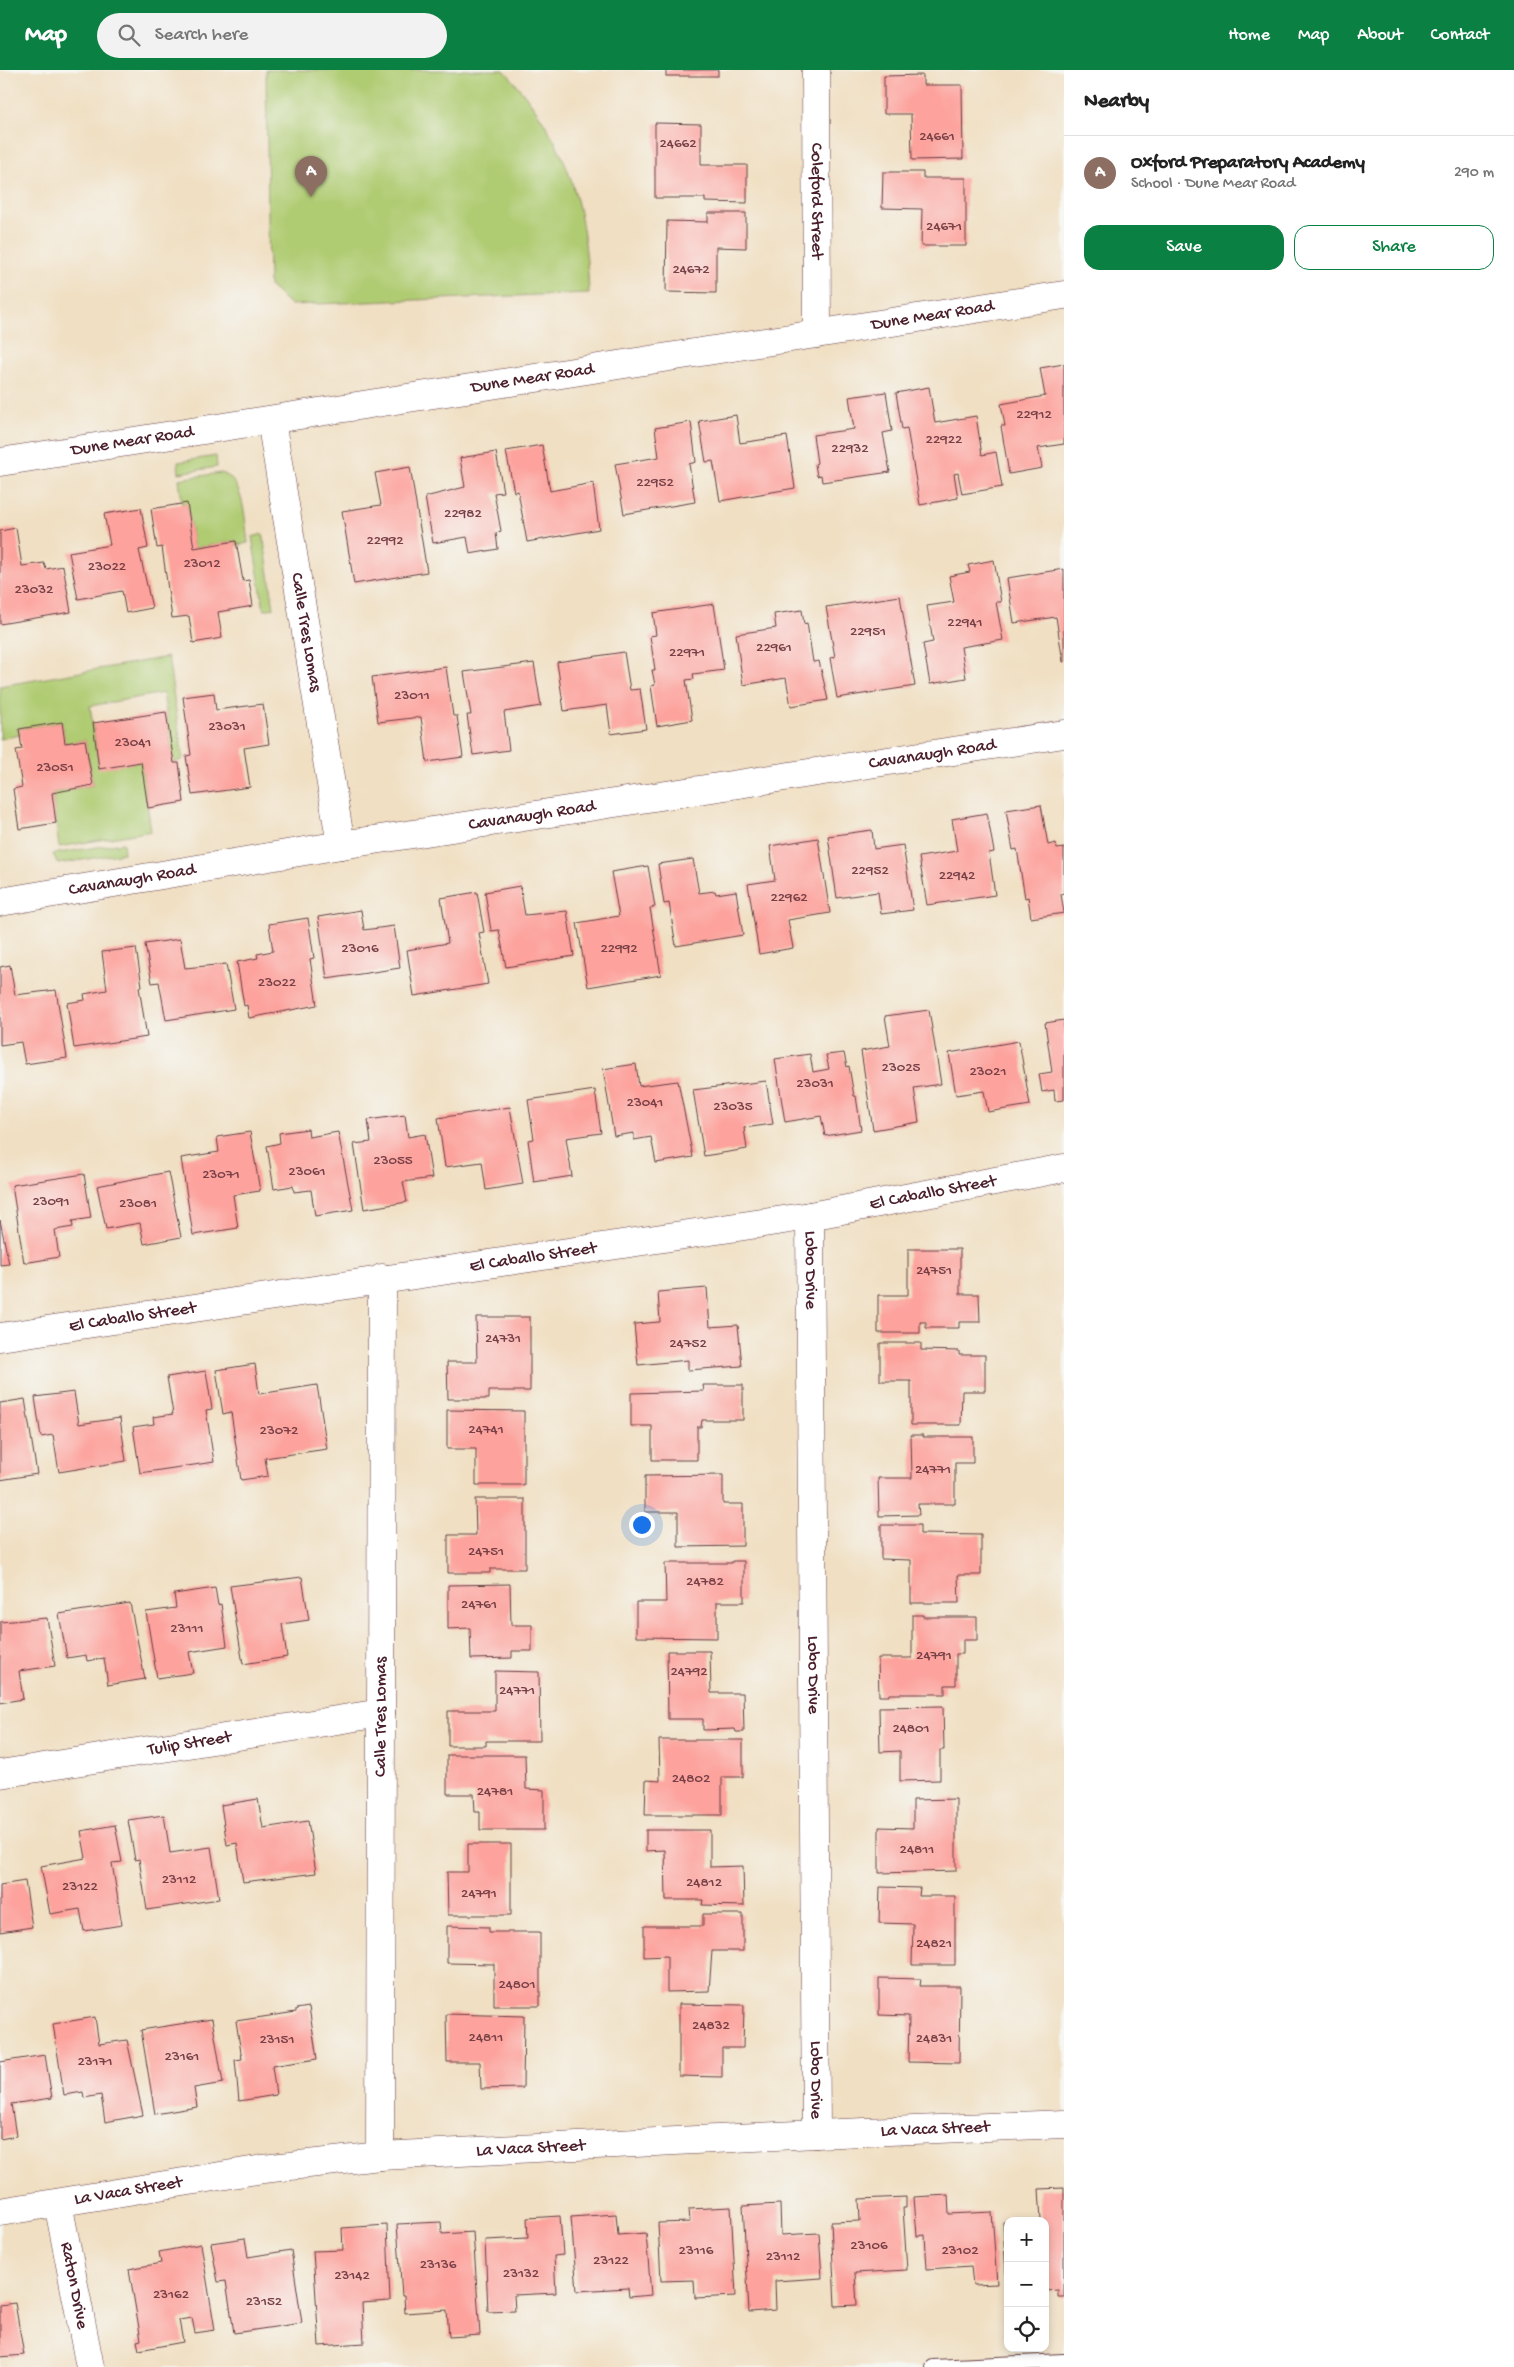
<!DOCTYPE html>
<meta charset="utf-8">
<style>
:root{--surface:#fff;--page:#f2f2f2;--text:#222;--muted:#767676;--line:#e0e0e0;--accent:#0b8043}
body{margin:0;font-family:"Gochi Hand",sans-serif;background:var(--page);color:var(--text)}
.controls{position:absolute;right:15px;bottom:15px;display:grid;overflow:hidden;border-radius:10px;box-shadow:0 2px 8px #0003}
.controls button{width:45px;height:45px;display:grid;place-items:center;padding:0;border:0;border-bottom:1px solid var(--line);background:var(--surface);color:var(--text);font:25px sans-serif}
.you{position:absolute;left:641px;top:1454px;width:18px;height:18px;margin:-12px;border:4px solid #fff;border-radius:50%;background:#1a73e8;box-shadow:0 0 0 8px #1a73e833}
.badge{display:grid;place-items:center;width:32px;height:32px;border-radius:50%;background:var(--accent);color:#fff;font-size:16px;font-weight:700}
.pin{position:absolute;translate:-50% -41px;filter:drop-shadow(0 1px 2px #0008)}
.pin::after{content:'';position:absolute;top:26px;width:18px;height:15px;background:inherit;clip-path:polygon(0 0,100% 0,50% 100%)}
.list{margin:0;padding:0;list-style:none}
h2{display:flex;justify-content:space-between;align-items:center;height:65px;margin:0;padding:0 20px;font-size:21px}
h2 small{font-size:16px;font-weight:400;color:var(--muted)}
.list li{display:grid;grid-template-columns:32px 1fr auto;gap:15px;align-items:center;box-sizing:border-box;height:75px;padding:0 20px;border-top:1px solid var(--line)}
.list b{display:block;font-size:19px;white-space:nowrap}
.list p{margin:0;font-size:16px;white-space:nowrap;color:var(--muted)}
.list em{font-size:16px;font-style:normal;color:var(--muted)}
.actions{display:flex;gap:10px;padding:15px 20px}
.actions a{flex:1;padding:11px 0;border:1px solid var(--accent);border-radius:15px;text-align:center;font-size:18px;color:var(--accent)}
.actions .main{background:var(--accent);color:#fff}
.icon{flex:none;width:28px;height:28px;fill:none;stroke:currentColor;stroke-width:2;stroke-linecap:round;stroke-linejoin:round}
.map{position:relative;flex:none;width:1064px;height:2297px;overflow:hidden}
header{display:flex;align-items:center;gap:30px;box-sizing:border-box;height:70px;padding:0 25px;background:var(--accent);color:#fff}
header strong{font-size:24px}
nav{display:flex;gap:28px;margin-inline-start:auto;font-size:18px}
.search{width:350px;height:45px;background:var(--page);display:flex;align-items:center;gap:12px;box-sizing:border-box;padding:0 18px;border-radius:28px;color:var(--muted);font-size:19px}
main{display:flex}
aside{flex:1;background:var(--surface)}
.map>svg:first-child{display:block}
.green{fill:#b0cc73;stroke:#7d764f}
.building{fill:#fda29c}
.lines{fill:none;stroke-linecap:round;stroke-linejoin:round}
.service-casing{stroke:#633c42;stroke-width:16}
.minor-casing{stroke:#633c42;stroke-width:29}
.service{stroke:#fff;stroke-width:14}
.minor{stroke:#fff;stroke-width:28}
.labels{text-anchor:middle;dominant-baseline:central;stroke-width:4;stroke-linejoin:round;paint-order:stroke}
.number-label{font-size:15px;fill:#774047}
.street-label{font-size:18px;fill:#4a1f2b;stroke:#f6f6f2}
</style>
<header>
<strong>Map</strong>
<div class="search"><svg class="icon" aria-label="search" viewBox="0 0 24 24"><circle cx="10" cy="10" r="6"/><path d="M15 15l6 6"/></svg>Search here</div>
<nav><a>Home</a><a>Map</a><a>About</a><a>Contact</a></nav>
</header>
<main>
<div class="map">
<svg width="1064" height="2297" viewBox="0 0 1064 2297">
<rect width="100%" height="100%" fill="#f6f6f2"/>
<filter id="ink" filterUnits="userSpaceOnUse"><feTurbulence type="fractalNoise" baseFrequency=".02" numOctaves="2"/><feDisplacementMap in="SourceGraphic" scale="10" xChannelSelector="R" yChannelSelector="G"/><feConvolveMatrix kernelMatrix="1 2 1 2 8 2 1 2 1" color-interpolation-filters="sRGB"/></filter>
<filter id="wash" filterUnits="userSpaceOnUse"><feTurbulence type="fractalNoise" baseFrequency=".0096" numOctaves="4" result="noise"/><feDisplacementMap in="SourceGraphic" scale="20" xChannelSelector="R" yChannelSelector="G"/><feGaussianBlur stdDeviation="1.12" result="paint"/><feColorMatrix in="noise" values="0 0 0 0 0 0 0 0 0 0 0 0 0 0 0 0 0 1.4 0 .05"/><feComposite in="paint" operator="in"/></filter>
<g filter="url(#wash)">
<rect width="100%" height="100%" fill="#f0dfc2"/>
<g class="green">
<path d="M266,0H504C567,70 585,130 589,223L291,235L269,216Z"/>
<path d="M216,386L217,397L179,403L178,392Z"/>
<path d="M221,403C245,409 245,453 248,473L237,475L236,471L194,478L187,434H182L179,409Z"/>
<path d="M263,464L274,538L264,540L252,467Z"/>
<path d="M168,587L183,689L174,693L163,623L90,636L99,698L141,692L151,761L59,777L52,723L93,715L85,670L65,673L62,652L19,659L20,665L0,669V616Z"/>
<path d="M123,773L124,783L58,794L53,784Z"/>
</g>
<g id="blocks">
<g class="building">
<rect x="666" y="0" width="52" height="6"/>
<path d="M923,5V15H962L963,89L912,90L911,44H884V6Z"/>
<path d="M655,53L701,54V95H747V133L705,132V128H655Z"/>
<path d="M883,102H923V108H966V176H921L922,139L882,138Z"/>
<path d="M708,143H746V178L716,177V223L666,222L667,151L708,152Z"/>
<path d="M1064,294V374L1038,378L1042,398L1009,404L1001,356H1005L1001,334L1045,326L1040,298Z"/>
<path d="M929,317L935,353L976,346L982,385L996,382L1002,417L962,424L958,403L954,404L958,428L920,435L907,358L902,359L896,323Z"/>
<path d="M886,322L892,361L883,363L890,402L822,412L821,405L817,406L815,394L817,393L813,365L854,359L849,327Z"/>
<path d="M736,345L740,373L787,366L795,418L720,431L713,391L706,392L699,351Z"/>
<path d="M691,352L696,392L689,394L695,432L624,444L615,394L659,387L655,358Z"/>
<path d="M542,375L550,421L593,413L599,459L527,472L518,421L514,422L506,381Z"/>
<path d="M496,382L503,422L494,423L501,461L496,463L498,479L470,484L467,467L433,473L425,427L465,417L460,388Z"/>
<path d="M410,397L427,502L354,514L342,441L381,435L375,403Z"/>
<path d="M187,433L194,478L236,471L243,511L249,510L253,536L218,542L222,568L193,573L189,546L172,548L162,477L157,478L151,439Z"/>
<path d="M141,438L148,478L139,480L152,538L126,543L122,521L78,529L69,482L110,475L104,444Z"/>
<path d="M16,458L22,496L44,493L46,499L63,496L71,542L0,554V461Z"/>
<path d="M994,490L1001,532H996L1003,570L961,577L966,608L930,614L923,574L933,572L927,536L954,532L949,506L970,502L968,495Z"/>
<path d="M1064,499V592H1063L1056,547L1014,553L1007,508Z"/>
<path d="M900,526L915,616L837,628L830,588L835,587L826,537Z"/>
<path d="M714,534L724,600L693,604L694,609L686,610L692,650L657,656L651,616L655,615L652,600H655L650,566L656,565L653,543Z"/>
<path d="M802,540L804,554L807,553L813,592L819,591L828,630L791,636L786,608L743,615L736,564L776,558L774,544Z"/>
<path d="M624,582L630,620L640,619L646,659L611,664L607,635L564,641L557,592Z"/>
<path d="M534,593L541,636L504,642L509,680L473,685L467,645H471L464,602Z"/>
<path d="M446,597L453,646H457L463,687L427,692L421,647L378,652L372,607Z"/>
<path d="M214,623L216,640L263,634L269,674L244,678L250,717L192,725L186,686L191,685L183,627Z"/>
<path d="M166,642L174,693H179L184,732L148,738L141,692L99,699L93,653Z"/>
<path d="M62,652L65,673L85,670L93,715L52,723L56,753L19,759L13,719L22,717L16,680L22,679L19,659Z"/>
<path d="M1041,735L1048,775L1056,773L1057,779L1064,778V823L1061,824L1064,843L1031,848L1028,827L1025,828L1017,779L1013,780L1006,740Z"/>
<path d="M987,743L994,782L989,783L995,825L927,835L919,787L957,781L952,749Z"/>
<path d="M872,760L874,779L903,775L913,840L881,844L878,822L837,828L828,766Z"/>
<path d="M818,768L830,843L788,850L793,878L759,884L748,814L775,810L770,776Z"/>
<path d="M693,789L699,823L715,821L716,824L736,821L743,865L676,876L669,833L664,834L658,794Z"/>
<path d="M648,796L655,837L650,838L661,905L588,917L577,853L619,846L611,802Z"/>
<path d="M520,816L525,845L567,841L574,886L506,897L499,860L491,861L485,822Z"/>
<path d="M477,822L484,862L479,863L488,914L414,926L407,880L448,873L441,828Z"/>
<path d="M361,840L364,860L394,856L400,898L327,909L318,847Z"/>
<path d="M308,848L314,888L310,889L317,935L249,948L247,935L244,936L237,892L258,888L257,884L273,881L269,854Z"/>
<path d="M180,869L185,898L226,894L234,939L166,950L159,912L152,913L145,874Z"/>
<path d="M136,878L142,916L139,917L147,967L74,978L67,933L85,930L84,924L107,920L102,882Z"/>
<path d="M10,895L15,925L56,920L67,988L25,994L21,972L0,975V897Z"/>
<path d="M929,940L941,1014L914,1018L919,1052L873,1060L861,981L890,976L885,946Z"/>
<path d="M1064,950V1030L1055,1031L1054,1020L1042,1022L1039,1004L1052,1002L1045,953Z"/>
<path d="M1019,971L1030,1035L988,1042L984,1021L956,1025L949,983Z"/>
<path d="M844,983L847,997L849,996L854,1026H856L861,1060L825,1066L821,1046L785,1052L775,989L810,984L813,1002L829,999L826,985Z"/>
<path d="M636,994L639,1016L678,1011L693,1087L656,1093L651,1067L634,1070V1063L614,1066L603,999Z"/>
<path d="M766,1011L773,1054L744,1058L747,1079L704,1086L693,1020Z"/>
<path d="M595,1020L601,1063L566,1068L572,1106L534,1112L528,1070L534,1069L528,1030Z"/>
<path d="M510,1037L523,1114L486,1120L482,1092L445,1097L438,1048Z"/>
<path d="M405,1045L408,1067L425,1064L432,1108L403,1112L407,1132L364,1139L354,1074L371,1072L368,1050Z"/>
<path d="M308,1059L309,1067L338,1062L353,1140L315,1146L311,1120L294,1122L293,1116L274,1119L267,1076L280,1073L279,1063Z"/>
<path d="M250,1062L260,1121L233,1125L238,1158L193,1165L181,1088L219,1082L217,1067Z"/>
<path d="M168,1102L181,1167L144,1174L140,1153L106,1159L97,1116Z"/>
<path d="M84,1104L91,1148L72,1151L73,1157L55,1160L59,1187L24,1193L12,1115Z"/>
<path d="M0,1150L9,1194L0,1195Z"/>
<path d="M908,1179H960V1224H979L980,1252H959V1258H926V1252H920V1263H878V1225H908Z"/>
<path d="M707,1218L710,1257L738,1255L742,1296L688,1300V1290L638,1295L634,1254L660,1252L658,1222Z"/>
<path d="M476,1247H530V1321H489V1329H448L447,1292H477Z"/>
<path d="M880,1273H921V1280L959,1281V1285H985V1321H962L961,1355H911V1311H880Z"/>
<path d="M255,1294L259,1324L317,1315L327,1379L265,1388L268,1406L241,1410L231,1342L223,1344L216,1300Z"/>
<path d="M206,1301L212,1339L206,1340L214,1392L140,1403L133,1357L154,1354L153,1347L173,1344L167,1307Z"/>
<path d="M703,1315H743V1350H702L701,1357H697V1390H652V1356H631V1323L704,1321Z"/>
<path d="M74,1322L79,1354L120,1348L126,1391L59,1402L53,1365L41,1367L35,1327Z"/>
<path d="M25,1329L37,1404L0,1410V1333Z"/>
<path d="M447,1340L524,1341V1415H476V1379H447Z"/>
<path d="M911,1365H923V1367H973V1393H955V1434H918L919,1445L879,1446L878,1408H912Z"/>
<path d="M723,1405V1434H743V1476L678,1477V1442H645V1406Z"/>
<path d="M475,1429H525V1499H490V1503H448V1465H476Z"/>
<path d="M881,1455H920V1464L981,1465V1505H958L959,1533H911V1490L881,1489Z"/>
<path d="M732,1491H744V1532H717V1568L636,1567V1532H666L665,1493H732Z"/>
<path d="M302,1507L309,1550L282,1554L287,1587L243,1594L230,1516Z"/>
<path d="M510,1514L511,1555H532V1581H512V1588L471,1589L470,1558L448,1559V1515Z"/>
<path d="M215,1518L218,1535L221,1534L227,1576L189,1582L193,1603L157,1608L146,1542L176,1538L174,1524Z"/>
<path d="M130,1533L145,1609L108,1615L104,1588L87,1591L86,1585L67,1588L59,1544Z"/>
<path d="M912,1545H923V1547H977V1570H963V1584H956V1615H945V1624H889V1626H879L878,1588H912Z"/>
<path d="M47,1548L55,1596L19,1601L23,1629L0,1633V1552Z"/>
<path d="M667,1581H710L711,1623H743L744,1662H736L735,1659L703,1660V1649H668Z"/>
<path d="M495,1601L539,1602L540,1671H486V1676H448V1641H495Z"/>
<path d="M943,1636L944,1680H940V1710L900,1711V1681L880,1682L879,1637Z"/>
<path d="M659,1670H743V1707H722V1745H645L646,1710L660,1711Z"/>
<path d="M447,1685H525L526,1719L544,1720V1760H480V1742H475L474,1724H447Z"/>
<path d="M258,1729L263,1758L308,1751L316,1803L243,1812L237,1773L227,1775L221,1735Z"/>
<path d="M956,1729V1801L879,1803V1757L913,1758V1730Z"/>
<path d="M164,1745L170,1783L211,1777L219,1829L147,1840L139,1789L135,1790L128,1750Z"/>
<path d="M115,1755L122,1792L112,1793L122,1855L84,1861L80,1839L50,1844L41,1796L86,1788L81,1761Z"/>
<path d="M646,1760H710V1797L743,1796L744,1836L702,1835L703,1830H666L665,1780L646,1781Z"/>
<path d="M468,1774H511V1845H448L447,1802H468Z"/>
<path d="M25,1811L32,1857L0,1862V1815Z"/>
<path d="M880,1817L920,1818L919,1826H955V1895H912L913,1854L879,1853Z"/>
<path d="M703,1844H743V1881H712L709,1921L667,1922V1886L644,1887V1856H703Z"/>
<path d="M447,1856L489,1857V1862H540V1936H494V1894L447,1893Z"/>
<path d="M879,1908L921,1909L920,1916H960L959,1993L908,1992L909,1946L879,1945Z"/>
<path d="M679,1934L744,1935L743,1978H722V2007L679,2006Z"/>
<path d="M309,1937L317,1989L272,1996L276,2025L239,2031L235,1990L242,1989L236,1951L296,1942V1939Z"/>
<path d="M446,1944L524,1946L523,2018L481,2019L480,1992H447Z"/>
<path d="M95,1947L99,1974L127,1970L143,2045L105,2052L101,2025L84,2028L83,2022L64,2025L53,1954Z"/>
<path d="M212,1949L223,2013L194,2018L197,2037L155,2044L141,1960Z"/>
<path d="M45,1985L52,2028L11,2034L16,2066L0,2069V1992Z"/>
<path d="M1064,2118V2227H1058V2220L1045,2221V2151H1041L1039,2119Z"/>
<path d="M948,2125L949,2144L992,2142L997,2214L973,2215L971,2196L927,2199L925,2165L917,2166L914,2127Z"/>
<path d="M906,2127V2138H903L907,2200L855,2203L857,2235L835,2236L831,2152L860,2151L859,2129Z"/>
<path d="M780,2134L781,2165L819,2163L822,2208L775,2211L776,2240L749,2242L743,2136Z"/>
<path d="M731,2137L736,2226L695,2228L694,2210L661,2211L658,2153L690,2152L689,2139Z"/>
<path d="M616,2144L618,2165L646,2163L651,2225L629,2227L628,2218L577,2221L571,2147Z"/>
<path d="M560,2146L563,2185L554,2186L556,2223L514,2225L515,2241L488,2242L485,2170L528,2168L527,2148Z"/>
<path d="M441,2152L442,2164L473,2162L480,2265L449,2267L447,2240L405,2243L404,2226H402L397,2154Z"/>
<path d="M1003,2152H1008V2205H1006Z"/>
<path d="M387,2155L390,2231L362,2233L364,2273L319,2276L313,2181L343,2180L342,2158Z"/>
<path d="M245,2168L248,2187L291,2180L302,2253L234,2263L226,2211L218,2212L211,2173Z"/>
<path d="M201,2174L215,2260L195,2263L192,2248L179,2250L183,2272L139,2280L137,2271L141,2270L129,2199L161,2193L159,2182Z"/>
<path d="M15,2233L24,2285L0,2287V2235Z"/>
</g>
</g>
</g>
<g filter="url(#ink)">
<use href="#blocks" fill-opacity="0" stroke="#633c42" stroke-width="1"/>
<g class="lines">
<g class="service-casing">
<path id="service" d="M933,2297L1064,2291"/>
</g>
<g class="minor-casing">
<g id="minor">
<path id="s1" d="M816,0L817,264"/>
<path id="s2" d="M271,350L341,775"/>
<path id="s3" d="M0,392L1064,225"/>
<path id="s4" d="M0,832L341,775L1064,664"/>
<path id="s5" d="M810,1146L816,2064"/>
<path id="s6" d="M0,1267L810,1146L1064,1098"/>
<path id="s7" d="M0,1704L381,1643"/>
<path id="s8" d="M380,2086L382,1208"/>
<path id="s9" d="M58,2133L90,2297"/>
<path id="s10" d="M0,2142L263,2099L380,2086L816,2064L1064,2054"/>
</g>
</g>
<use href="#service" class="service"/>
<use href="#minor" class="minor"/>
</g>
</g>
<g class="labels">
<g class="number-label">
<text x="937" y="67">24661</text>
<text x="678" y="74">24662</text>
<text x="944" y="157">24671</text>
<text x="691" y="200">24672</text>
<text x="1034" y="345">22912</text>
<text x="944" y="370">22922</text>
<text x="850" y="379">22932</text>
<text x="655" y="413">22952</text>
<text x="463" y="444">22982</text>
<text x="385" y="471">22992</text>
<text x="202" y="494">23012</text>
<text x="107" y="497">23022</text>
<text x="34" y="520">23032</text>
<text x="965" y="553">22941</text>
<text x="868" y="562">22951</text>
<text x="774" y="578">22961</text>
<text x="687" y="583">22971</text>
<text x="412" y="626">23011</text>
<text x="227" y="657">23031</text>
<text x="133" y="673">23041</text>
<text x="55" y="698">23051</text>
<text x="870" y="801">22952</text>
<text x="957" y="806">22942</text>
<text x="789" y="828">22962</text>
<text x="360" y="879">23016</text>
<text x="619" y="879">22992</text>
<text x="277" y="913">23022</text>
<text x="901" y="998">23025</text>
<text x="988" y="1002">23021</text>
<text x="815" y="1014">23031</text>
<text x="645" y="1033">23041</text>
<text x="733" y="1037">23035</text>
<text x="393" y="1091">23055</text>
<text x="307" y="1102">23061</text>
<text x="221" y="1105">23071</text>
<text x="51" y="1132">23091</text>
<text x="138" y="1134">23081</text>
<text x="934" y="1201">24751</text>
<text x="503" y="1269">24731</text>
<text x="688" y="1274">24752</text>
<text x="486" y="1360">24741</text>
<text x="279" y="1361">23072</text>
<text x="933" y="1400">24771</text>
<text x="486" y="1482">24751</text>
<text x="705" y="1512">24782</text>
<text x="479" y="1535">24761</text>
<text x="187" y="1559">23111</text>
<text x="934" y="1586">24791</text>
<text x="689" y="1602">24792</text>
<text x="517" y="1621">24771</text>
<text x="911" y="1659">24801</text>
<text x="691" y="1709">24802</text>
<text x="495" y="1722">24781</text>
<text x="917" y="1780">24811</text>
<text x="179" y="1810">23112</text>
<text x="704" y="1813">24812</text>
<text x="80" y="1817">23122</text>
<text x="479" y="1824">24791</text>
<text x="934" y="1874">24821</text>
<text x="517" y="1915">24801</text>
<text x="711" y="1956">24832</text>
<text x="486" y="1968">24811</text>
<text x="934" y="1969">24831</text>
<text x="277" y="1970">23151</text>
<text x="182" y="1987">23161</text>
<text x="95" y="1992">23171</text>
<text x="869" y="2176">23106</text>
<text x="696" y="2181">23116</text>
<text x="960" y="2181">23102</text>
<text x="783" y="2187">23112</text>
<text x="611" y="2191">23122</text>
<text x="438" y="2195">23136</text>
<text x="521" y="2204">23132</text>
<text x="352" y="2206">23142</text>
<text x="171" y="2225">23162</text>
<text x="264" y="2232">23152</text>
</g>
<g class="street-label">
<text stroke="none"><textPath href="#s1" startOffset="131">Coleford Street</textPath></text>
<text stroke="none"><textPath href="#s3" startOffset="944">Dune Mear Road</textPath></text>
<text stroke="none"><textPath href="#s3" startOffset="539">Dune Mear Road</textPath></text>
<text stroke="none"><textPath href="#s3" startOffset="134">Dune Mear Road</textPath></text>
<text stroke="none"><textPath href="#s2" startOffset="215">Calle Tres Lomas</textPath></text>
<text stroke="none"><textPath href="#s4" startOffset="944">Cavanaugh Road</textPath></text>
<text stroke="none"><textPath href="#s4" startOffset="539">Cavanaugh Road</textPath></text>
<text stroke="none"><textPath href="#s4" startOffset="134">Cavanaugh Road</textPath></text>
<text stroke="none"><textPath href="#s6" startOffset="944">El Caballo Street</textPath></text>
<text stroke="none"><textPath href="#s6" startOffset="539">El Caballo Street</textPath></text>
<text stroke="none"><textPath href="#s5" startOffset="54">Lobo Drive</textPath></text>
<text stroke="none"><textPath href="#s6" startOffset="134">El Caballo Street</textPath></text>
<text stroke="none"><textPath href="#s5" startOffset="459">Lobo Drive</textPath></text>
<text stroke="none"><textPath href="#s8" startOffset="439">Calle Tres Lomas</textPath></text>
<text stroke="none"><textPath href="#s7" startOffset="192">Tulip Street</textPath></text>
<text stroke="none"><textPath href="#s5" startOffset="864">Lobo Drive</textPath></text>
<text stroke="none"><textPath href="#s10" startOffset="940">La Vaca Street</textPath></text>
<text stroke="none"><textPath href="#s10" startOffset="535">La Vaca Street</textPath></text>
<text stroke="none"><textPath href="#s10" startOffset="130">La Vaca Street</textPath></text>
<text stroke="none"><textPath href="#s9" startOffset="84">Raton Drive</textPath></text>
</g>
</g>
</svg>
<div class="controls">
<button>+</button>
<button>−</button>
<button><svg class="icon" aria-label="locate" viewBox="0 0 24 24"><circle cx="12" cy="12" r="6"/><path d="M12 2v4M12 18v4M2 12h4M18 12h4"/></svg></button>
</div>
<div class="you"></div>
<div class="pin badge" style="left:311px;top:127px;background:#8d6e63">A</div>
</div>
<aside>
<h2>Nearby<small></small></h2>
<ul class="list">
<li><span class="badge" style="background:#8d6e63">A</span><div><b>Oxford Preparatory Academy</b><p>School · Dune Mear Road</p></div><em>290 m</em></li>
</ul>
<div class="actions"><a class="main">Save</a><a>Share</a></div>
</aside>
</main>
